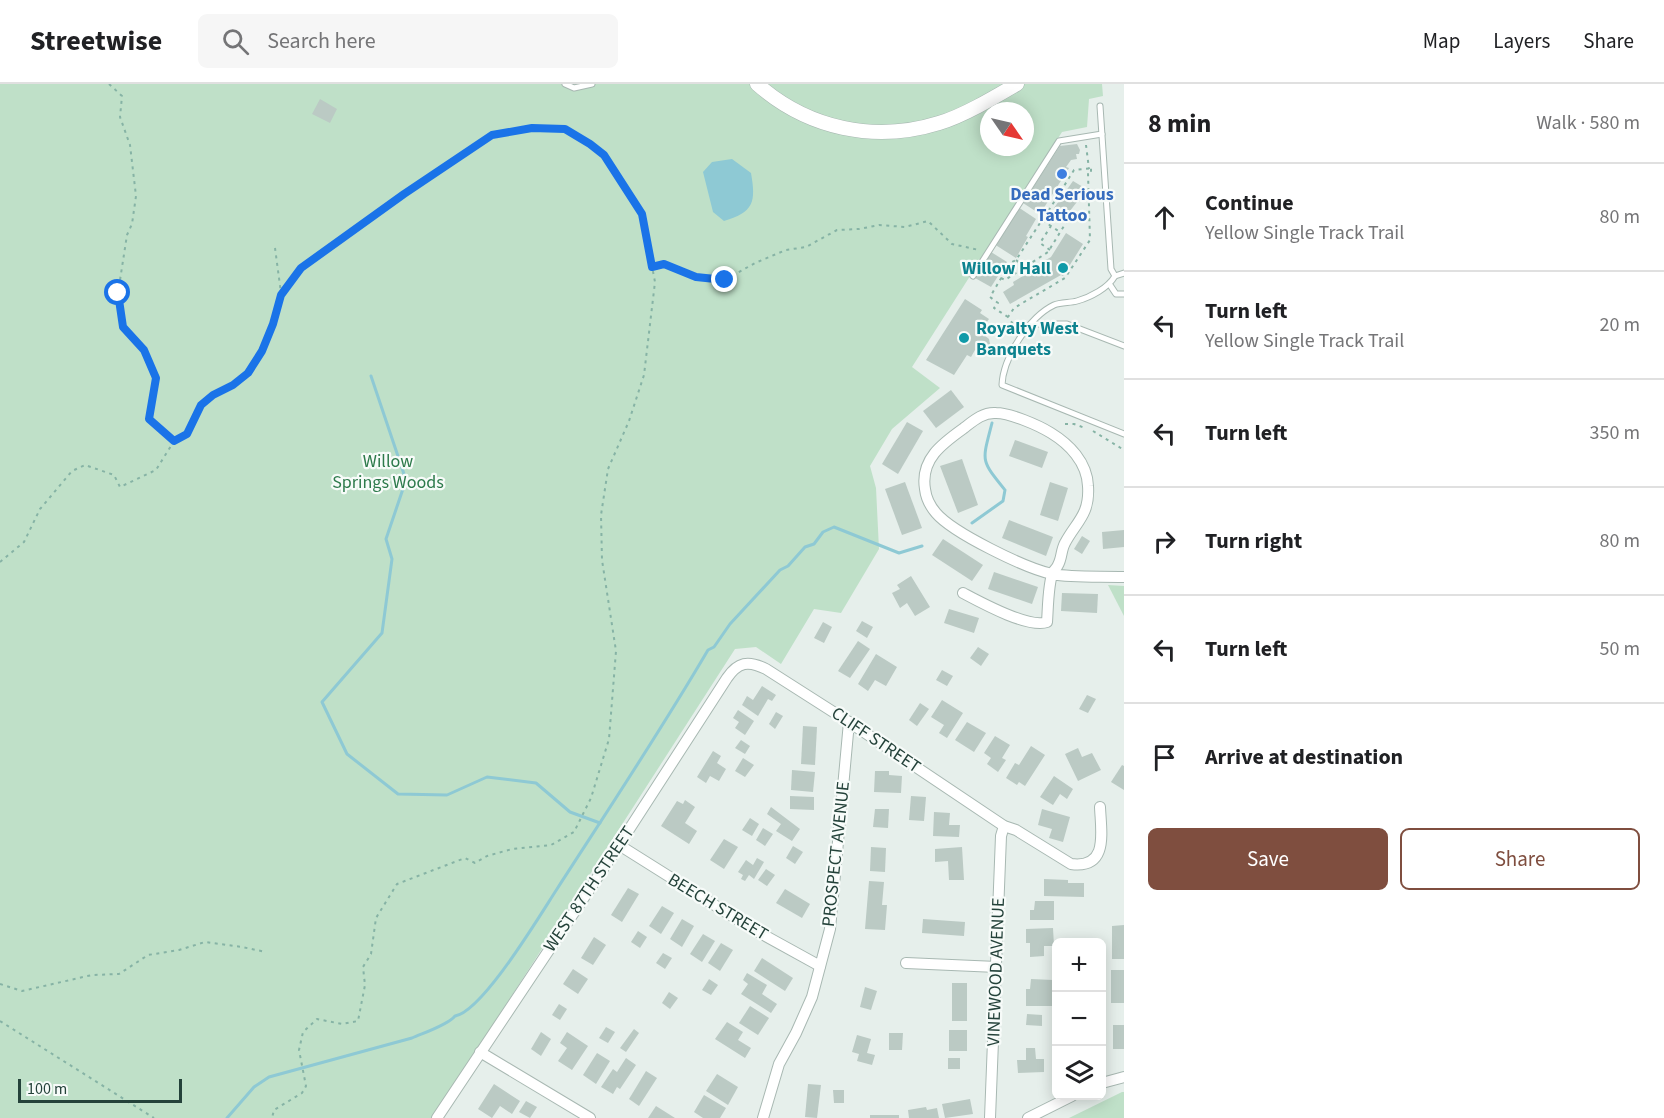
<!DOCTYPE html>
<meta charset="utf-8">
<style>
:root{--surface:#fff;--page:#f6f6f6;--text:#202124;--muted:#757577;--line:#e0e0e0;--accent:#7f4e3f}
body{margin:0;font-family:"Source Sans 3",sans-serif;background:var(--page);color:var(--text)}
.controls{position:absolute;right:18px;bottom:18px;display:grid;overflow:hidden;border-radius:9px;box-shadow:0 3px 15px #0003}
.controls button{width:54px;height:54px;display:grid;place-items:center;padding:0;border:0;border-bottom:2px solid var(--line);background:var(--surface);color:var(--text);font:30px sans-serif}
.compass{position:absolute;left:980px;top:18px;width:54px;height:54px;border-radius:50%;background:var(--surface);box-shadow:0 3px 15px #0003;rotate:124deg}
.scale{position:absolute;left:18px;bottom:15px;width:164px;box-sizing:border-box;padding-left:6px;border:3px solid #24423a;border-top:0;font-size:16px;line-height:21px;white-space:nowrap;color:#24423a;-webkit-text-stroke:4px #f7fbf9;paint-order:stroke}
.stop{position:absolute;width:18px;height:18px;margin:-14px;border:4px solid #1a73e8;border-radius:50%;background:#fff}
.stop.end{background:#1a73e8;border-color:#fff;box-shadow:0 2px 6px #0008}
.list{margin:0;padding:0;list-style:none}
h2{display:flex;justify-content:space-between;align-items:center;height:78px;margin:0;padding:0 24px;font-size:26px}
h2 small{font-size:20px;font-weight:400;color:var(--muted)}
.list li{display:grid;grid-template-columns:39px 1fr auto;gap:18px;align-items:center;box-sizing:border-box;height:108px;padding:0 24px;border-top:2px solid var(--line)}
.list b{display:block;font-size:22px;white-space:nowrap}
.list p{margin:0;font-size:20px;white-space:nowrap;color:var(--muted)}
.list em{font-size:20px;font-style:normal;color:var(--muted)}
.actions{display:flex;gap:12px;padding:18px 24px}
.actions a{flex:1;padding:14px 0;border:2px solid var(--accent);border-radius:9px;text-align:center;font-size:21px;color:var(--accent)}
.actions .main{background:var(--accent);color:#fff}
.icon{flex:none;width:33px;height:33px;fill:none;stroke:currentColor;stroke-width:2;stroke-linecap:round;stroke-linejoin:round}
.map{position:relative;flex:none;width:1124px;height:1034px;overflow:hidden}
header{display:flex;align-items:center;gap:36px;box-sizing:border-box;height:84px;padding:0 30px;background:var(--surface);border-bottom:2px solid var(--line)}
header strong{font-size:28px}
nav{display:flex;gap:33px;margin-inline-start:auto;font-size:21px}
.search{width:420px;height:54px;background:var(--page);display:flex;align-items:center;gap:15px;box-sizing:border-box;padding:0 21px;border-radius:9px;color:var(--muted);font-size:22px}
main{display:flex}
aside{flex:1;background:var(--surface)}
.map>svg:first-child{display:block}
.green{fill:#bfe0c8;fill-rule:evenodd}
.water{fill:#8ec9d4}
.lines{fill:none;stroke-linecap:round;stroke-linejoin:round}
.stream{stroke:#8ec9d4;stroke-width:3}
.building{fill:#bbcac4}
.service-casing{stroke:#a8b8b2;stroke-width:7}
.minor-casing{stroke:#a8b8b2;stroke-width:12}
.tertiary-casing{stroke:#a8b8b2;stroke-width:15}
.path{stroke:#86b3a5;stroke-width:2;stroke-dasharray:3 4.5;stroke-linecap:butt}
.service{stroke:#fff;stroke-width:5}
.minor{stroke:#fff;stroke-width:10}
.tertiary{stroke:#fff;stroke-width:14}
.route{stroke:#1a73e8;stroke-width:8}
.shop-dot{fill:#3f7fe0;stroke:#f7fbf9;stroke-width:2}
.culture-dot{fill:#0f9aa8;stroke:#f7fbf9;stroke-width:2}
.labels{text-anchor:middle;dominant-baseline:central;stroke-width:4.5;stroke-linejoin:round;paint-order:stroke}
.shop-label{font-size:18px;font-weight:bold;fill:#366cbe;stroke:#f7fbf9}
.culture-label{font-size:18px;font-weight:bold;fill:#0d838f;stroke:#f7fbf9;text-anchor:end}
.park-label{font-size:18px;fill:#2d7a4b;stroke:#f7fbf9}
.street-label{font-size:18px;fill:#24423a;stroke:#f7fbf9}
</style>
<header>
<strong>Streetwise</strong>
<div class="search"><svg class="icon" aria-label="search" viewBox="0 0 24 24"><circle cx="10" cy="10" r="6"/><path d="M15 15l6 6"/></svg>Search here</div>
<nav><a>Map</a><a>Layers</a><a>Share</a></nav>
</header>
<main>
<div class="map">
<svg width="1124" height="1034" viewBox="0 0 1124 1034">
<rect width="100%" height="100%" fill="#e6efeb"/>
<g class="green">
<path d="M0,0H1102L1103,12L1089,15L1087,43L1062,48L912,283L940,304L892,345L870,382L876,404L879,465L841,529L814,525L781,580L756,563L735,565L433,1034H0ZM989,27H1025V63H989Z"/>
<path d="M1108,501L1124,502V532Z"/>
<path d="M1122,1008H1124V1034H1069Z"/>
</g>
<path class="water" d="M732,75L751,89C756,118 754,128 724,137L713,128L703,88L712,78Z"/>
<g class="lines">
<g class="stream">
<path d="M371,292L406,396L386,455L392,475L382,549L322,618L347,670L398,710L447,711L487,693L536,699L570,728L600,739"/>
<path d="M972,439L1003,417L1005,406C980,375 982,378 992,339"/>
<path d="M227,1034L254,1003L269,993L412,954C423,949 448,941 455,932C483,927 540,831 557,805C608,726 660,648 708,566L714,563L730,540L780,486L788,482L805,463L814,460L823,448L834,443L899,469L922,462"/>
</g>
</g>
<g class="building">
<path d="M320,15L337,25L330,39L312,30Z"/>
<path d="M1077,60L1080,66L1079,70H1076L1077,75L1071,76L1066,83L1069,84L1040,130L1023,119L1060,62Z"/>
<path d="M1073,97L1083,103L1077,113L1080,114L1066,132L1054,124Z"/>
<path d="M1018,123L1036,135L1026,152L1028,153L1016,174L994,160Z"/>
<path d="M1066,149L1083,160L1063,192L1061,191L1010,220L1003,208L1014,201L1013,198L1026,190L1025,188L1051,173Z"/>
<path d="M991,168L1007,178L991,203L975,194Z"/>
<path d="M965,215L982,226L980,229L989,235L984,242L988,245L984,251L989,255L990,260L986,267L981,269L975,266L971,273L967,271L954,291L926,276Z"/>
<path d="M951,306L964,323L936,344L923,327Z"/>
<path d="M907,338L923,347L898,390L882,380Z"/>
<path d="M1015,356L1048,368L1042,384L1009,372Z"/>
<path d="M962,375L978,421L958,429L940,382Z"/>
<path d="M905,398L922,444L902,451L885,405Z"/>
<path d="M1050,398L1068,404L1058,437L1040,431Z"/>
<path d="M1009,436L1053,453L1046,472L1002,454Z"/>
<path d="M1124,446V463L1103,465L1102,448Z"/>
<path d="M1082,452L1090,457L1082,470L1074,465Z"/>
<path d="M943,455L983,481L972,497L932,471Z"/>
<path d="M994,488L1038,503L1032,520L988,505Z"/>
<path d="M911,492L930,523L915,532L907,519L900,524L892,509L900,505L897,501Z"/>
<path d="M1062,509L1098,510L1097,529L1061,527Z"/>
<path d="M949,525L979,534L974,549L944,539Z"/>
<path d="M862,537L873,543L867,554L856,547Z"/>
<path d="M823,538L832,543L824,559L814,554Z"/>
<path d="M858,557L870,565L850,594L838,587Z"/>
<path d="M978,563L989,570L981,582L970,574Z"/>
<path d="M876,570L897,583L886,602L875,596L868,607L858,600Z"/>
<path d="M942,586L953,592L947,602L936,596Z"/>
<path d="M762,602L776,611L772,617L768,615L758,632L742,621L747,612L753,616Z"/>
<path d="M1087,611L1096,615L1088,629L1079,625Z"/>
<path d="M942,616L963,629L947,654L939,649L944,641L931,633Z"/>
<path d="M920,619L929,625L917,642L909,636Z"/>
<path d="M738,626L754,637L745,651L735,644L739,638L733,634Z"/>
<path d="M776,628L783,632L775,645L769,640Z"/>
<path d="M967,638L986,649L974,668L955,656Z"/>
<path d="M803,642L817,643L815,681L801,680Z"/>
<path d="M995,652L1010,661L1002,674L1006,676L998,688L987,680L991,674L984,669Z"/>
<path d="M741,656L750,662L745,670L735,664Z"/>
<path d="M1031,662L1045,671L1025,702L1019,698L1017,701L1006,694L1015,679L1019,681Z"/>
<path d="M1078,664L1082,673L1092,669L1101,686L1078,697L1065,670Z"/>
<path d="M713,667L721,672L717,679L726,685L719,697L710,692L706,699L697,693Z"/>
<path d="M743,674L754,681L745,693L735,687Z"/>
<path d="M1122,681L1124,682V706L1111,698Z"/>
<path d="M792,686L815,688L813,708L791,706Z"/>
<path d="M875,687H889V691L902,692L901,709L874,708Z"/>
<path d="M1054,692L1073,705L1067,715L1060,710L1053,721L1040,713Z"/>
<path d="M790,712L814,713V726L790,725Z"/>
<path d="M911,712L926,713L924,737L909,736Z"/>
<path d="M685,716L695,723L685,739L697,747L689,760L661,742L677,717L683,720Z"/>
<path d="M771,723L800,745L792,757L776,747L781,740L767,730Z"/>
<path d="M875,725H889L888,744L873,743Z"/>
<path d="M1042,725L1070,733L1063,758L1049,754L1052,745L1038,741Z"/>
<path d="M934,728L950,729L949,741H960L959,753L933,752Z"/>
<path d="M750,734L759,740L752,752L742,746Z"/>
<path d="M763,744L773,750L765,762L756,756Z"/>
<path d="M724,755L738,763L724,785L710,776Z"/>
<path d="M793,762L803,768L795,780L786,774Z"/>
<path d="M871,763L886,764L885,788L870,787Z"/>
<path d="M962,763L964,796H949L948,777L935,778V765Z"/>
<path d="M757,774L764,778L754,795L749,791L745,797L741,795L743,791L738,788L746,776L753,781Z"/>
<path d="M766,785L775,791L767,802L758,796Z"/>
<path d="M1044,795L1068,796V799H1084V813L1044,812Z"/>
<path d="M869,797L884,798L882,821H887L885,846L865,845Z"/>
<path d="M628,804L639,810L622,838L611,831Z"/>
<path d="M785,805L810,820L802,834L776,819Z"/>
<path d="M1035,817H1054V836H1030V826H1034Z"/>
<path d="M662,822L674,829L661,850L649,842Z"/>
<path d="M682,835L694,842L682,863L670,855Z"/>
<path d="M923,835L965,838L964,852L922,849Z"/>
<path d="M1124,841V875H1112V842Z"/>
<path d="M1053,844L1054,862H1044V872L1030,873V859H1026V845Z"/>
<path d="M638,847L647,853L640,864L631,858Z"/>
<path d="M703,850L715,857L702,878L690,870Z"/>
<path d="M594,853L606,861L593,881L581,874Z"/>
<path d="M721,859L733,866L720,887L708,879Z"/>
<path d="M663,869L672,874L665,885L656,879Z"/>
<path d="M762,874L793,894L785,907L754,887Z"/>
<path d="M573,885L588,895L578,910L563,900Z"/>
<rect x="1111" y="886" width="13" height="33"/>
<path d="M747,889L767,901L762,910L777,920L771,929L741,910L748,900L743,896Z"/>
<path d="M709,895L718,901L711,911L702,906Z"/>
<path d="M1031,895L1053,896L1052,922H1026V905H1030Z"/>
<rect x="952" y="899" width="15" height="38"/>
<path d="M865,903L877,907L871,926L860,923Z"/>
<path d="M669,908L678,914L670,925L662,919Z"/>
<path d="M559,920L567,925L560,936L552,931Z"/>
<path d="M750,922L769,934L758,951L739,939Z"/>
<path d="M1027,930L1042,931V942L1026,941Z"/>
<path d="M727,938L743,948L738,956L751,964L745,974L715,955Z"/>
<rect x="1113" y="941" width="11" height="24"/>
<path d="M606,943L615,948L608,959L599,954Z"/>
<path d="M634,945L639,949L626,968L620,964Z"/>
<rect x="949" y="946" width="18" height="21"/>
<path d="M541,948L551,955L541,972L531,965Z"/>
<path d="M567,948L588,962L572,986L558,977L567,964L560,959Z"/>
<path d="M889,949H903L902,966H889Z"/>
<path d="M857,951L871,955L867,969L875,971L872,981L857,977L859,970L852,968Z"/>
<path d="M1026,964H1035L1036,975H1044V988L1018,989L1017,976H1026Z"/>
<path d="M597,969L610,977L596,1000L583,991Z"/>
<path d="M626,974L636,981L620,1005L617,1003L613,1010L601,1003L613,985L617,988Z"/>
<rect x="948" y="974" width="12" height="11"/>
<path d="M646,987L657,994L639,1022L629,1015Z"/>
<path d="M717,990L738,1003L728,1021L706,1007Z"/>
<path d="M494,1000L520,1017L512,1030L500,1022L492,1034L478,1025Z"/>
<path d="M808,1000L821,1001L817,1034L805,1033Z"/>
<path d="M833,1006H844V1019H834Z"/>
<path d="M704,1011L726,1024L720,1034H703L694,1028Z"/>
<path d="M970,1015L973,1030L945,1034L942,1020Z"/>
<path d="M526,1017L537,1023L530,1034L519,1028Z"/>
<path d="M656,1022L675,1034H648Z"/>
<path d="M926,1023L927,1026L937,1024L939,1034H909L908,1026Z"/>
<rect x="870" y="1031" width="29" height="3"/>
</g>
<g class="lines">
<g class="service-casing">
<g id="service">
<path d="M565,0L574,4L592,0"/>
<path d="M1100,22L1111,185L1115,192"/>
<path d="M1124,189L1115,192C1108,204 1091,213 1077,217C1070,219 1061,218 1054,221C1029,233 1003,274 1002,301L1124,350"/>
<path d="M973,192L1059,57L1102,50"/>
<path d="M1110,201L1116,210H1124"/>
<path d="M1031,240H1067L1124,262"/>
</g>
</g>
<g class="minor-casing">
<g id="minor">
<path d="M963,509C980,518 1029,545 1047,538C1048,525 1048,499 1053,488C1054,486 1057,484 1058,481C1062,474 1061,466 1065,459C1076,438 1090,431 1088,402C1087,378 1069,360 1051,349C1038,341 1010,329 996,329C983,328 973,337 964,344C943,359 920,375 925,405C926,414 930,422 936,429C953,449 1025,484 1052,490C1074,494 1101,492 1124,493"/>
<path d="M619,761L751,844L820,882"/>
<path d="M906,879L997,883"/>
<path d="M480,968L590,1034"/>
<path d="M1102,999L1124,993"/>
<path d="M437,1034L619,761L727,594C738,578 748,576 766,585L849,638L1004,742L1016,746L1071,780C1109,785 1101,748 1100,723"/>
<path d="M763,1034L779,980L796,949L812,913L830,845L849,638"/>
<path d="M990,1034L1001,752L1004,742"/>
<path d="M1028,1034L1072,1012"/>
</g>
</g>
<g class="tertiary-casing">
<path id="tertiary" d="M757,0C808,45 875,59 939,39C963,32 995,13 1017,0"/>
</g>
<g class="path">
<path d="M1086,61L1089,85"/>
<path d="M275,164L281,209"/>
<path d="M1050,166L1040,159L1051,142L1060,148"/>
<path d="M1016,176L1025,183"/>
<path d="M654,183L664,180L696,193L725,196L755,179L786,166L806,163L837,146L859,145L879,141L905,143L928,137L952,160L979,166"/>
<path d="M1001,194L1005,196L1048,168L1067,137L1049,126L1074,86L1093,84"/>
<path d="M1008,233L994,224L998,219L990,213L1010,179L1016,176L1042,136L1051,142"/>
<path d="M1017,246L1008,233L1014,224L1065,194L1090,156L1088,89H1091V84"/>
<path d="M1065,340H1074L1085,344"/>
<path d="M1093,347L1124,366"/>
<path d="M174,357L187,350L201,321L213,311L233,301L248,289L262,267L273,240L281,211L301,184L456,75L492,51L532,44L565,45L590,60L605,71L642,130L655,198L644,291L629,337L608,385L601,431L602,476L616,567L609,655L591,714L574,748L551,761L512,765L487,772L475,779L465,774L397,800L376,834L371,870L363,883L365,901L358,937L342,940L317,935L303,948L299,966L306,1002L302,1009L274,1026L272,1034"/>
<path d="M0,478L24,458L40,425L72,387L85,381L114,391L120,403L156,386L174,357L149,335L156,294L144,265L122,243L118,209L127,151L132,140L136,112L130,61L120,33L122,12L109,0"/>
<path d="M0,900L22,907L92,891L119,890L148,871L179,866L205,858L242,863L266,868"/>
<path d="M0,937L154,1034"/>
</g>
<use href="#service" class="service"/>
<use href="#minor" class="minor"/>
<use href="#tertiary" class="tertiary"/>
</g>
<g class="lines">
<path class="route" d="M118,209L123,243L144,266L156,294L149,335L174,357L187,350L201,321L213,311L233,301L248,289L262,267L273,240L281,211L301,184L404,110L492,51L532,44L565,45L590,60L604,71L642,130L652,183L664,180L696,193L725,196"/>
</g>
<circle class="shop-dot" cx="1062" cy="90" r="6"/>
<g class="culture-dot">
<circle cx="1063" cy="184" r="6"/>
<circle cx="964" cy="254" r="6"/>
</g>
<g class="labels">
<g class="shop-label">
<text x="1062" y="110">Dead Serious<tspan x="1062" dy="21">Tattoo</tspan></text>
</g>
<g class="culture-label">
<text x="1051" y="184">Willow Hall</text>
<text x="976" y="244" text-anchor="start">Royalty West<tspan x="976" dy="21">Banquets</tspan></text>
</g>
<g class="park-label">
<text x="388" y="377">Willow<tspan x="388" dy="21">Springs Woods</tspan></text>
</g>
<g class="street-label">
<text transform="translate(876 656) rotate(34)">CLIFF STREET</text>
<text transform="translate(836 770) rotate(-84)">PROSPECT AVENUE</text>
<text transform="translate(589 805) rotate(-56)">WEST 87TH STREET</text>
<text transform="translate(718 823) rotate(31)">BEECH STREET</text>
<text transform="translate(996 888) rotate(-88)">VINEWOOD AVENUE</text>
</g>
</g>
</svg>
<div class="controls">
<button>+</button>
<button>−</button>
<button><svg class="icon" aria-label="layers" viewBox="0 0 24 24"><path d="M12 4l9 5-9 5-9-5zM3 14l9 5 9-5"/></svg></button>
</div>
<svg class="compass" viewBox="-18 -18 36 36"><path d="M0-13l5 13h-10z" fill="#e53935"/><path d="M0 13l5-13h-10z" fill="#757577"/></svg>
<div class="scale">100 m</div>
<div class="stop" style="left:118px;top:209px"></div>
<div class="stop end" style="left:725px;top:196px"></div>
</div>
<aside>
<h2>8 min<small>Walk · 580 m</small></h2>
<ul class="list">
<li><svg class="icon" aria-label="ahead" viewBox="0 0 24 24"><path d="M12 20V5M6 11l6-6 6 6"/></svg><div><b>Continue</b><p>Yellow Single Track Trail</p></div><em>80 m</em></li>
<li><svg class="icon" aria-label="left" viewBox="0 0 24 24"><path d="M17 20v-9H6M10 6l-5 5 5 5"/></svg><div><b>Turn left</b><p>Yellow Single Track Trail</p></div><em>20 m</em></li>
<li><svg class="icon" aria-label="left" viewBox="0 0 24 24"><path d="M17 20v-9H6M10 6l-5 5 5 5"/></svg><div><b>Turn left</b></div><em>350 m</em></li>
<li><svg class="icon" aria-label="right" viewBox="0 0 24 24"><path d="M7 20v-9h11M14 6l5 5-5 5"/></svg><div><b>Turn right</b></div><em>80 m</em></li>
<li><svg class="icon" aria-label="left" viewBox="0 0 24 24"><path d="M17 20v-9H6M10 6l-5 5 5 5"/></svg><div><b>Turn left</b></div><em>50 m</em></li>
<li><svg class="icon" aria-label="arrive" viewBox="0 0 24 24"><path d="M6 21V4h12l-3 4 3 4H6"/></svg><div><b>Arrive at destination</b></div></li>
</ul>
<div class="actions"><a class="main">Save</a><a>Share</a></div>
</aside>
</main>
